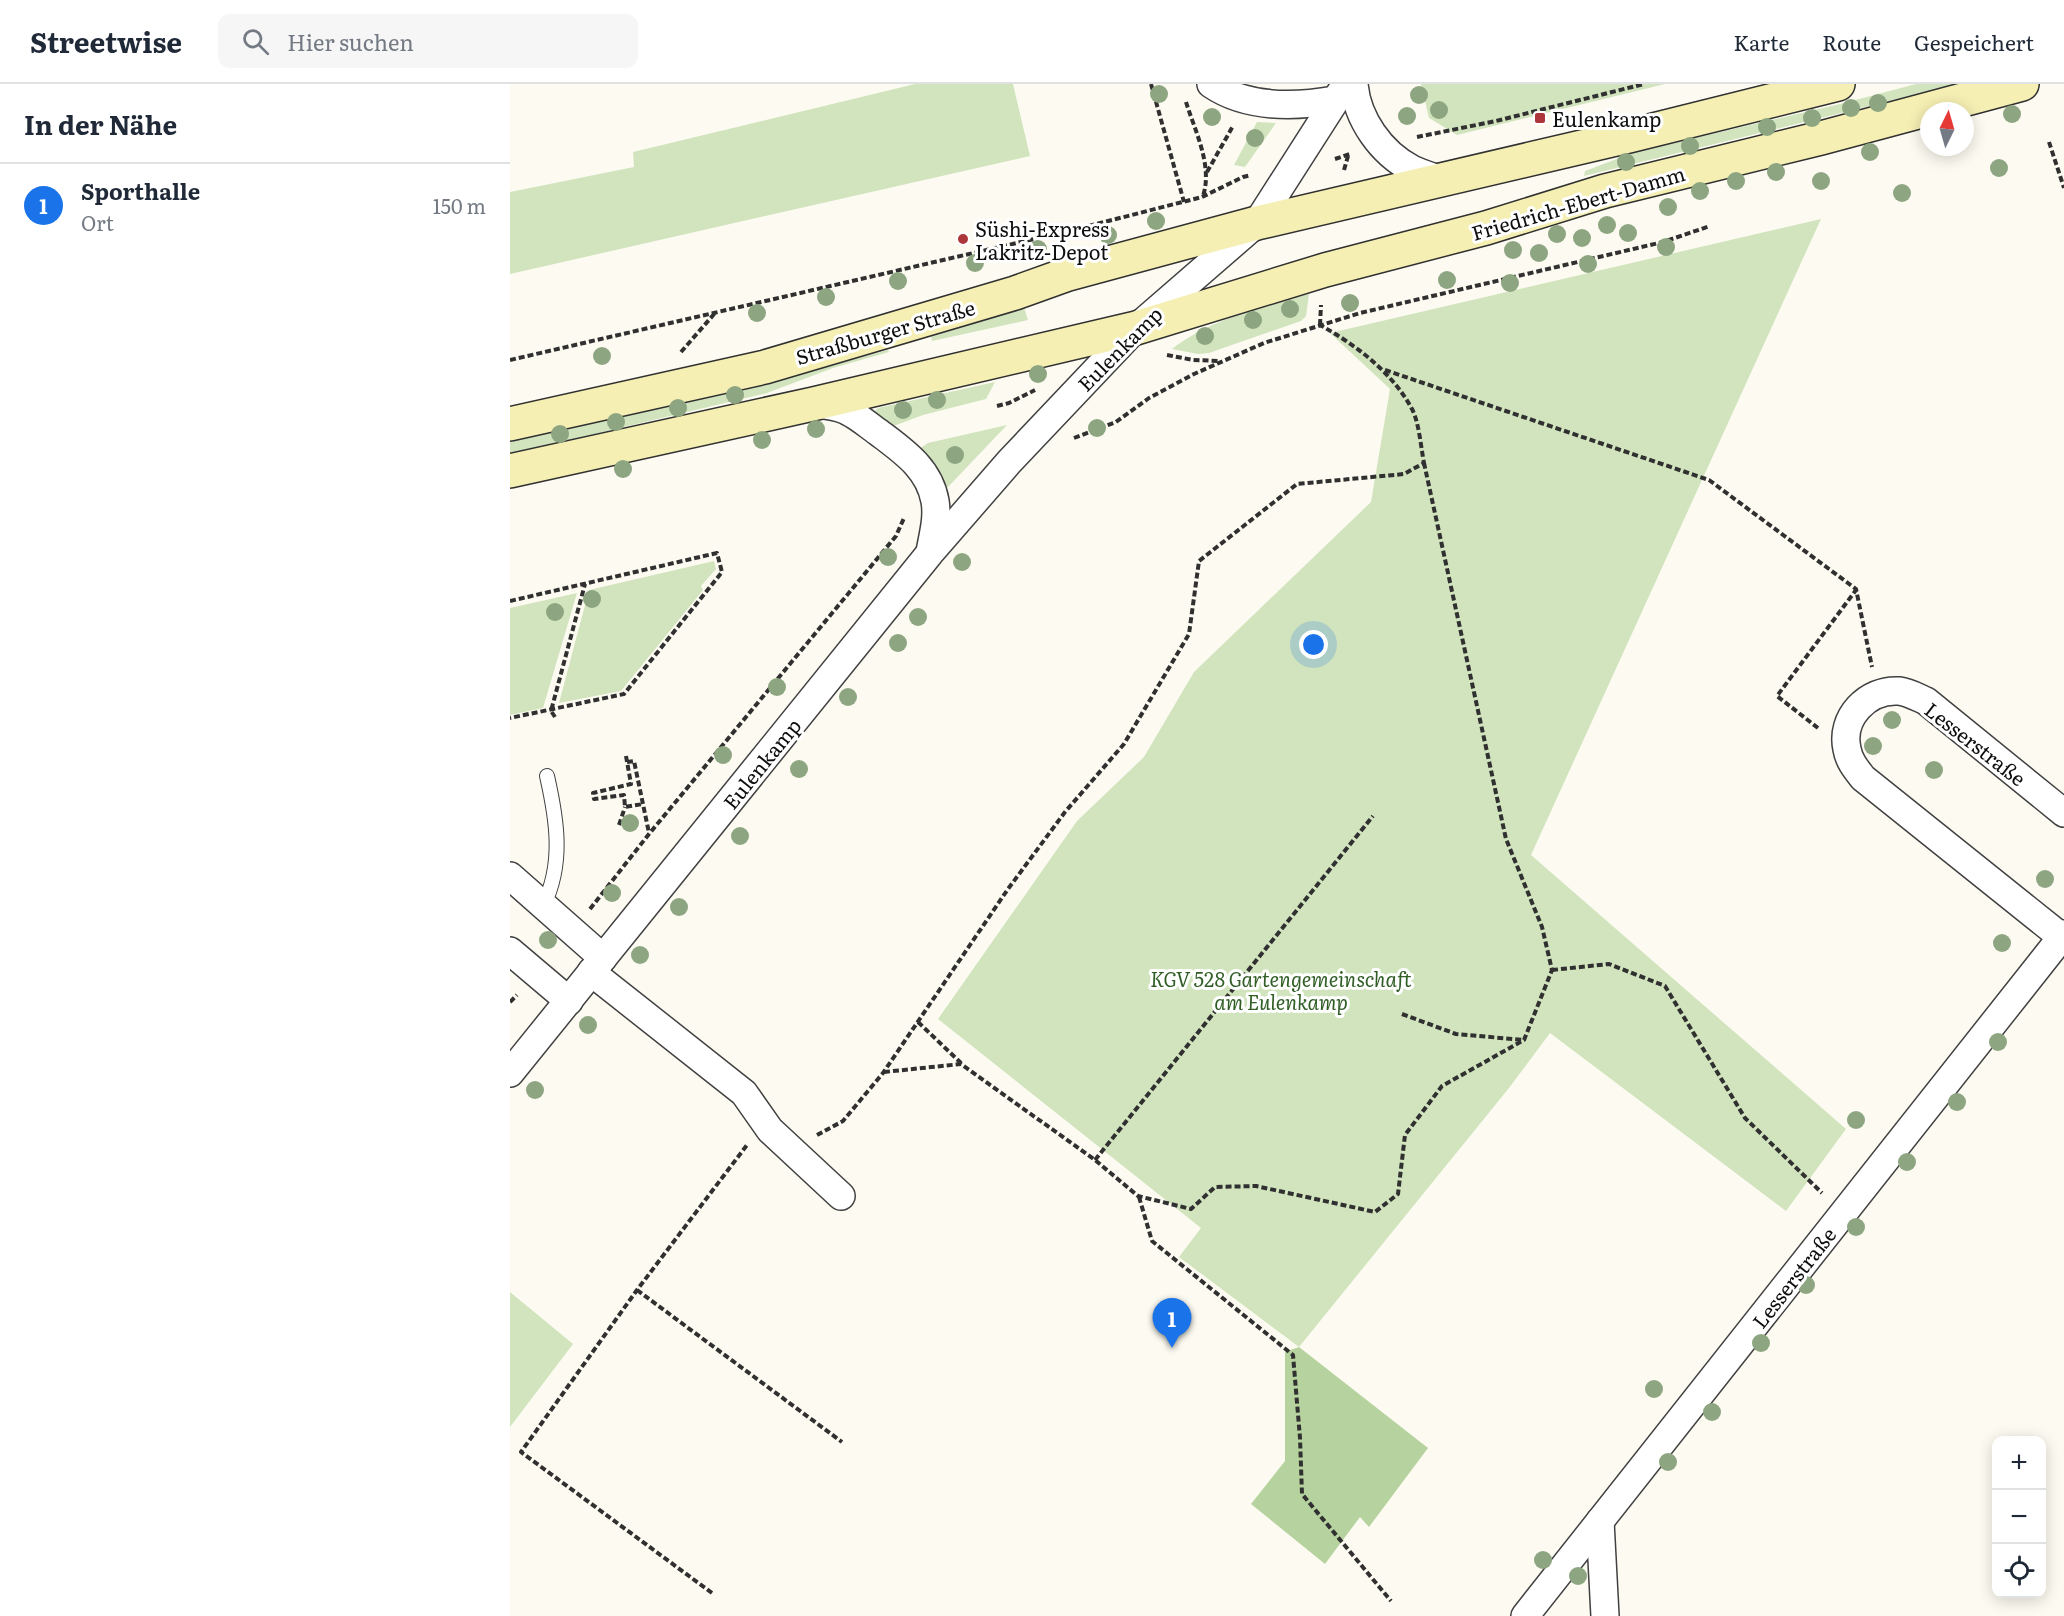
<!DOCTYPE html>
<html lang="de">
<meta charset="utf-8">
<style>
:root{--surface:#fff;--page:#f6f6f7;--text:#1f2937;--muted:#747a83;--line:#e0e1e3;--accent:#1a73e8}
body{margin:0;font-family:Literata,serif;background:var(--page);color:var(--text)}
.controls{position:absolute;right:18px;bottom:18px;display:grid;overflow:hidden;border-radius:12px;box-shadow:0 3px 15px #0003}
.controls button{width:54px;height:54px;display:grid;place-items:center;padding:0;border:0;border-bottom:2px solid var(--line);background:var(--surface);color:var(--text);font:30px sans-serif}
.compass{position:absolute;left:1410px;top:18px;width:54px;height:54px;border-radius:50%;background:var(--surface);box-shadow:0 3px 15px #0003;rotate:5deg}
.you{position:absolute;left:804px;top:561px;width:21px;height:21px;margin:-15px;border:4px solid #fff;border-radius:50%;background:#1a73e8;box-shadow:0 0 0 9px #1a73e833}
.badge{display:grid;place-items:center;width:39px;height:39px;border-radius:50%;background:var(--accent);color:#fff;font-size:20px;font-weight:700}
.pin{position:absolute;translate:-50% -50px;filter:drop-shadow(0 2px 3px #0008)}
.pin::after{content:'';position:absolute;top:32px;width:21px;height:18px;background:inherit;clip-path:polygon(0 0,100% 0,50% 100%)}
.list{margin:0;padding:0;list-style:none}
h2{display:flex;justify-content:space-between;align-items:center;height:78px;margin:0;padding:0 24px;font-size:26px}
h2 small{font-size:20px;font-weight:400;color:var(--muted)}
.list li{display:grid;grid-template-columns:39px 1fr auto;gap:18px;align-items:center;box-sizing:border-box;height:84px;padding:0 24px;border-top:2px solid var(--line)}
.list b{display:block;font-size:22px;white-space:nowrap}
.list p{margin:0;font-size:20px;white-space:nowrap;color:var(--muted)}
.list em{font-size:20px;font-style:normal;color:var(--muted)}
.icon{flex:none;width:33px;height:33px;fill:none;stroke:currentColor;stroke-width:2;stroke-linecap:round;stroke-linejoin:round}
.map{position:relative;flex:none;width:1554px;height:1532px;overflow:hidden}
header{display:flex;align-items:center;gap:36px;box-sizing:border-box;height:84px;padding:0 30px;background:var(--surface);border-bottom:2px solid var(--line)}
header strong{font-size:28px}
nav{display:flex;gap:33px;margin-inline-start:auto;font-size:21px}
.search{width:420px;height:54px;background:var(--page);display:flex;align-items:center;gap:15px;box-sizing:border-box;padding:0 21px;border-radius:12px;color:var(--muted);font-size:22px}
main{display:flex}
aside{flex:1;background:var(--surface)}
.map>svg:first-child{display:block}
.green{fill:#d1e4be}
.forest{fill:#b6d39f}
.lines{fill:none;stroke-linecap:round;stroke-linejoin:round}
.service-casing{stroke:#414141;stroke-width:16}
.minor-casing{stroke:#414141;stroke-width:30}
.secondary-casing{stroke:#303030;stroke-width:36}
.path{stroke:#303030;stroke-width:4;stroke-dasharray:6 3;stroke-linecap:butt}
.service{stroke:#fff;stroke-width:14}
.minor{stroke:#fff;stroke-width:27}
.secondary{stroke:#f5efb4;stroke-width:33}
.tree{fill:#8da581}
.poi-dot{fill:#ad363a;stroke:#fff;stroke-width:2}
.labels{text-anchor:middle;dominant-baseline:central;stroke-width:6;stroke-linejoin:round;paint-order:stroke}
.poi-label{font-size:20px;fill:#0e0e0e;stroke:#fff;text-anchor:start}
.street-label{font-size:20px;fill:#0e0e0e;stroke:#fff}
.park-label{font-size:20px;font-style:italic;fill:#315e26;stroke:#fff}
</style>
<header>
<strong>Streetwise</strong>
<div class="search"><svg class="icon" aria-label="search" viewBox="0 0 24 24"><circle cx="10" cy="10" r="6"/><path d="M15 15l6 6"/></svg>Hier suchen</div>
<nav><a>Karte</a><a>Route</a><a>Gespeichert</a></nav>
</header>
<main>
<aside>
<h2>In der Nähe<small></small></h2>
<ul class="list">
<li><span class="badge">1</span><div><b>Sporthalle</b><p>Ort</p></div><em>150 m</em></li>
</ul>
</aside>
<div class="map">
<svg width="1554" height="1532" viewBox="0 0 1554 1532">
<rect width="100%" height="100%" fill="#fdfbf1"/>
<g class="green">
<path d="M405,0H503L520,72L0,190V108L124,83L123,68Z"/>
<path d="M911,0H1155L947,51L919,34Z"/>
<path d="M1406,0H1450L1074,92L1075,87L1125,68L1334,19Z"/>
<path d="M747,38L766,39L735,83L724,81Z"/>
<path d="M1311,135L1021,771L1336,1045L1276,1127L1040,949L999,1004L789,1263L669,1173L691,1144L428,935L567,737L634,673L684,588L861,418L880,305L820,249Z"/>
<path d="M799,210L796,232L791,237L699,269L688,270L662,265C702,234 752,224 799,210Z"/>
<path d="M514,223L518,236L422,257L421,253Z"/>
<path d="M378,266L379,268L323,284L257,309L0,370V358L259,298Z"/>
<path d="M485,298L476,315L413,331L381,343L366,332L365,327L368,324Z"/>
<path d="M497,341L437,404L421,378L409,365L418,359Z"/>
<path d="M204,477L206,485L191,502L193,506L111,607L49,619L79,506Z"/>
<path d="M67,509L33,624L0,631V524Z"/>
<path d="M0,1208L63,1260L0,1343Z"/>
</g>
<path class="forest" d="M789,1263L918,1364L859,1443L850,1433L815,1480L741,1420L775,1377V1268Z"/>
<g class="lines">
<g class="service-casing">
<path id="service" d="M33,822C54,780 47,736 37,692"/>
</g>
<g class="minor-casing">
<g id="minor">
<path d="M701,0C736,24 785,23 825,16"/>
<path d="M844,0C847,35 871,69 902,85C910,89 920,92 928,95"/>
<path d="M306,320C317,321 328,322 337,327C348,332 358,341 368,348C393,367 419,384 425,417C428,434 423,451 420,468"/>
<path d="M1554,729L1416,617C1407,613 1398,608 1389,607C1357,605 1330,634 1337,665C1339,677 1346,685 1353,694L1554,855"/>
<path d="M0,792L93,874"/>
<path d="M0,867L59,917"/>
<path d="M81,888L234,1009L260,1046L331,1112"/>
<path d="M0,989L420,469L499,378L626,244L747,139L836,0"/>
<path d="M1090,1437L1095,1532"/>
<path d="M1015,1532L1554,850"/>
</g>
</g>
<g class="secondary-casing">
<g id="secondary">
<path d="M0,340L255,283L505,209L558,190L747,139L1119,52L1328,0"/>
<path d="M0,387L303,320L626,244L815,186L976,144L1095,107L1311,54L1512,0"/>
</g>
</g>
<g class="path">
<path d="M641,0L674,118"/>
<path d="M676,18C685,47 703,82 693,112"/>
<path d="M907,53L986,37L1134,0"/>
<path d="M1539,58L1554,104"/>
<path d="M825,75L840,70"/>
<path d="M834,86L838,72"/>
<path d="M697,88L723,42"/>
<path d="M810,241L811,221"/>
<path d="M171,268L205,229"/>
<path d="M657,271L683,276L709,277"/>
<path d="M0,276L563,146L692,113L733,93L741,91"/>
<path d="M875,286L1199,396L1346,505L1362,583"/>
<path d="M487,322L499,319L525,306"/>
<path d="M564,354L606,338L639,314L684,290L754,259L850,229L1153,158L1200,142"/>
<path d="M0,517L207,469L212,488L114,610L0,634"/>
<path d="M45,633L41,627L75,500"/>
<path d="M1308,644L1267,612L1346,506"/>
<path d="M116,672L121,700L83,709L84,715L114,711L115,723L133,720"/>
<path d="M117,678L124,677L139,749"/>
<path d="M109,741L115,723"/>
<path d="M80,825L139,750L386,452L394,434"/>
<path d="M1042,886L1099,880L1155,902L1235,1034L1312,1109"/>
<path d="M0,918L7,911"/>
<path d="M892,930L946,950L1014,956"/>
<path d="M408,938L451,979"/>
<path d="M374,988L451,980L585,1076L628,1112L681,1125L705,1103L746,1102L865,1128L888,1110L895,1051L932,1002L1014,956L1042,886L1032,843L996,755L914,379"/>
<path d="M307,1051L333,1037L373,989L498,805L555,728L614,660L679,550L689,477L787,400L894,390L914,379C911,364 909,338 902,325C882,288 846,261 810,241"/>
<path d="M585,1076L863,732"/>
<path d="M629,1113L642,1157L783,1271L790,1354L792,1410L881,1517"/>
<path d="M127,1206L332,1358"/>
<path d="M202,1509L11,1368L127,1206L237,1061"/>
</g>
<use href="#service" class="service"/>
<use href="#minor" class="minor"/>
<use href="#secondary" class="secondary"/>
</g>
<g class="tree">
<circle cx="649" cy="10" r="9"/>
<circle cx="909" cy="11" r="9"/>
<circle cx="1368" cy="19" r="9"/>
<circle cx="1341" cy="24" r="9"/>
<circle cx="929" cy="26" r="9"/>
<circle cx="1502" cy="30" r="9"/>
<circle cx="897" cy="32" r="9"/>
<circle cx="702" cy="33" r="9"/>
<circle cx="1302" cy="34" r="9"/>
<circle cx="1257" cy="43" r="9"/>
<circle cx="745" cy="54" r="9"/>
<circle cx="1180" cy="62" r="9"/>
<circle cx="1360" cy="68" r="9"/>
<circle cx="1116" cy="78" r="9"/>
<circle cx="1489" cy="84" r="9"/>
<circle cx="1266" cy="88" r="9"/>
<circle cx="1226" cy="97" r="9"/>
<circle cx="1311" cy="97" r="9"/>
<circle cx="1190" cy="107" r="9"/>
<circle cx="1392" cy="109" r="9"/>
<circle cx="1158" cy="123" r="9"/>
<circle cx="646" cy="137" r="9"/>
<circle cx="1097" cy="141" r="9"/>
<circle cx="1118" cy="149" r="9"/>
<circle cx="1047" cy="150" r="9"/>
<circle cx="598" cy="151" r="9"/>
<circle cx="1072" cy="154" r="9"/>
<circle cx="1156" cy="163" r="9"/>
<circle cx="528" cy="165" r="9"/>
<circle cx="1003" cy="166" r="9"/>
<circle cx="1029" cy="169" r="9"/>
<circle cx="465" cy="179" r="9"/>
<circle cx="1078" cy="180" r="9"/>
<circle cx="937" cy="196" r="9"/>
<circle cx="388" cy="197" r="9"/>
<circle cx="1000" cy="199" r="9"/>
<circle cx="316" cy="213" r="9"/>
<circle cx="840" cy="219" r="9"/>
<circle cx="780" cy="225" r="9"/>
<circle cx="247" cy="229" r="9"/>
<circle cx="743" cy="236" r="9"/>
<circle cx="695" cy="252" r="9"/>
<circle cx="92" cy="272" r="9"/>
<circle cx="528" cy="290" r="9"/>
<circle cx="225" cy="311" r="9"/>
<circle cx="427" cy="316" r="9"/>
<circle cx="168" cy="324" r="9"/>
<circle cx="393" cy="326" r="9"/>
<circle cx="106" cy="338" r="9"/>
<circle cx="587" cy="344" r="9"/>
<circle cx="306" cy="345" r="9"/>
<circle cx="50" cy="350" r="9"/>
<circle cx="252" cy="356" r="9"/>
<circle cx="445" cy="371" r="9"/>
<circle cx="113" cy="385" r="9"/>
<circle cx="378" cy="473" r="9"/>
<circle cx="452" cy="478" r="9"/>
<circle cx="82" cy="515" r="9"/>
<circle cx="45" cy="528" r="9"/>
<circle cx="408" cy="533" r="9"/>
<circle cx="388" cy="559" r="9"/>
<circle cx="267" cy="603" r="9"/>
<circle cx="338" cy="613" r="9"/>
<circle cx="1382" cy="636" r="9"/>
<circle cx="1363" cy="662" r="9"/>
<circle cx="213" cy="671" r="9"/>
<circle cx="289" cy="685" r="9"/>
<circle cx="1424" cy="686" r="9"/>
<circle cx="120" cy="739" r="9"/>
<circle cx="230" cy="752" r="9"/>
<circle cx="1535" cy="795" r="9"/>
<circle cx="102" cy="809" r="9"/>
<circle cx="169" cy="823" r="9"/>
<circle cx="38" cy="856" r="9"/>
<circle cx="1492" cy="859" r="9"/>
<circle cx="130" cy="871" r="9"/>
<circle cx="78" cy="941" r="9"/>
<circle cx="1488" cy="958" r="9"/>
<circle cx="25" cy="1006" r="9"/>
<circle cx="1447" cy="1018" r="9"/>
<circle cx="1346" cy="1036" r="9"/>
<circle cx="1397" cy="1078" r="9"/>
<circle cx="1346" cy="1143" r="9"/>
<circle cx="1296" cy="1201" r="9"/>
<circle cx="1251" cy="1259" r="9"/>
<circle cx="1144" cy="1305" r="9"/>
<circle cx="1202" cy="1328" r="9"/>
<circle cx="1158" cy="1378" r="9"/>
<circle cx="1033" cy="1476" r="9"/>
<circle cx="1068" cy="1492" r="9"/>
</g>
<g class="poi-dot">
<rect x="1024" y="28" width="12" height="12" rx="3"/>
<circle cx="453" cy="155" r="6"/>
</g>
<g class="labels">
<g class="poi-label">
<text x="1042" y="34">Eulenkamp</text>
<text x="465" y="144">Süshi-Express<tspan x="465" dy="23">Lakritz-Depot</tspan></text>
</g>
<g class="street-label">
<text transform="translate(1068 118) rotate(-16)">Friedrich-Ebert-Damm</text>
<text transform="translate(375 247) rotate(-16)">Straßburger Straße</text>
<text transform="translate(609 264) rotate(-45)">Eulenkamp</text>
<text transform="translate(1466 659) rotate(38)">Lesserstraße</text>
<text transform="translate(251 679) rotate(-51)">Eulenkamp</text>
<text transform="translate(1283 1193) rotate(-52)">Lesserstraße</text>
</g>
<g class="park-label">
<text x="771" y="894">KGV 528 Gartengemeinschaft<tspan x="771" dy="23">am Eulenkamp</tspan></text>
</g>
</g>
</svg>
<div class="controls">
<button>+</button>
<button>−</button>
<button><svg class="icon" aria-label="locate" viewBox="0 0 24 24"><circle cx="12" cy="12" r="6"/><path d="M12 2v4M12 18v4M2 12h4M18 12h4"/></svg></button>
</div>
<svg class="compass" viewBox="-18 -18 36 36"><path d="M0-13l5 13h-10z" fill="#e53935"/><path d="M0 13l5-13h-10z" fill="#747a83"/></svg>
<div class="you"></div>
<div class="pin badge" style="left:662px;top:1264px">1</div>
</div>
</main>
